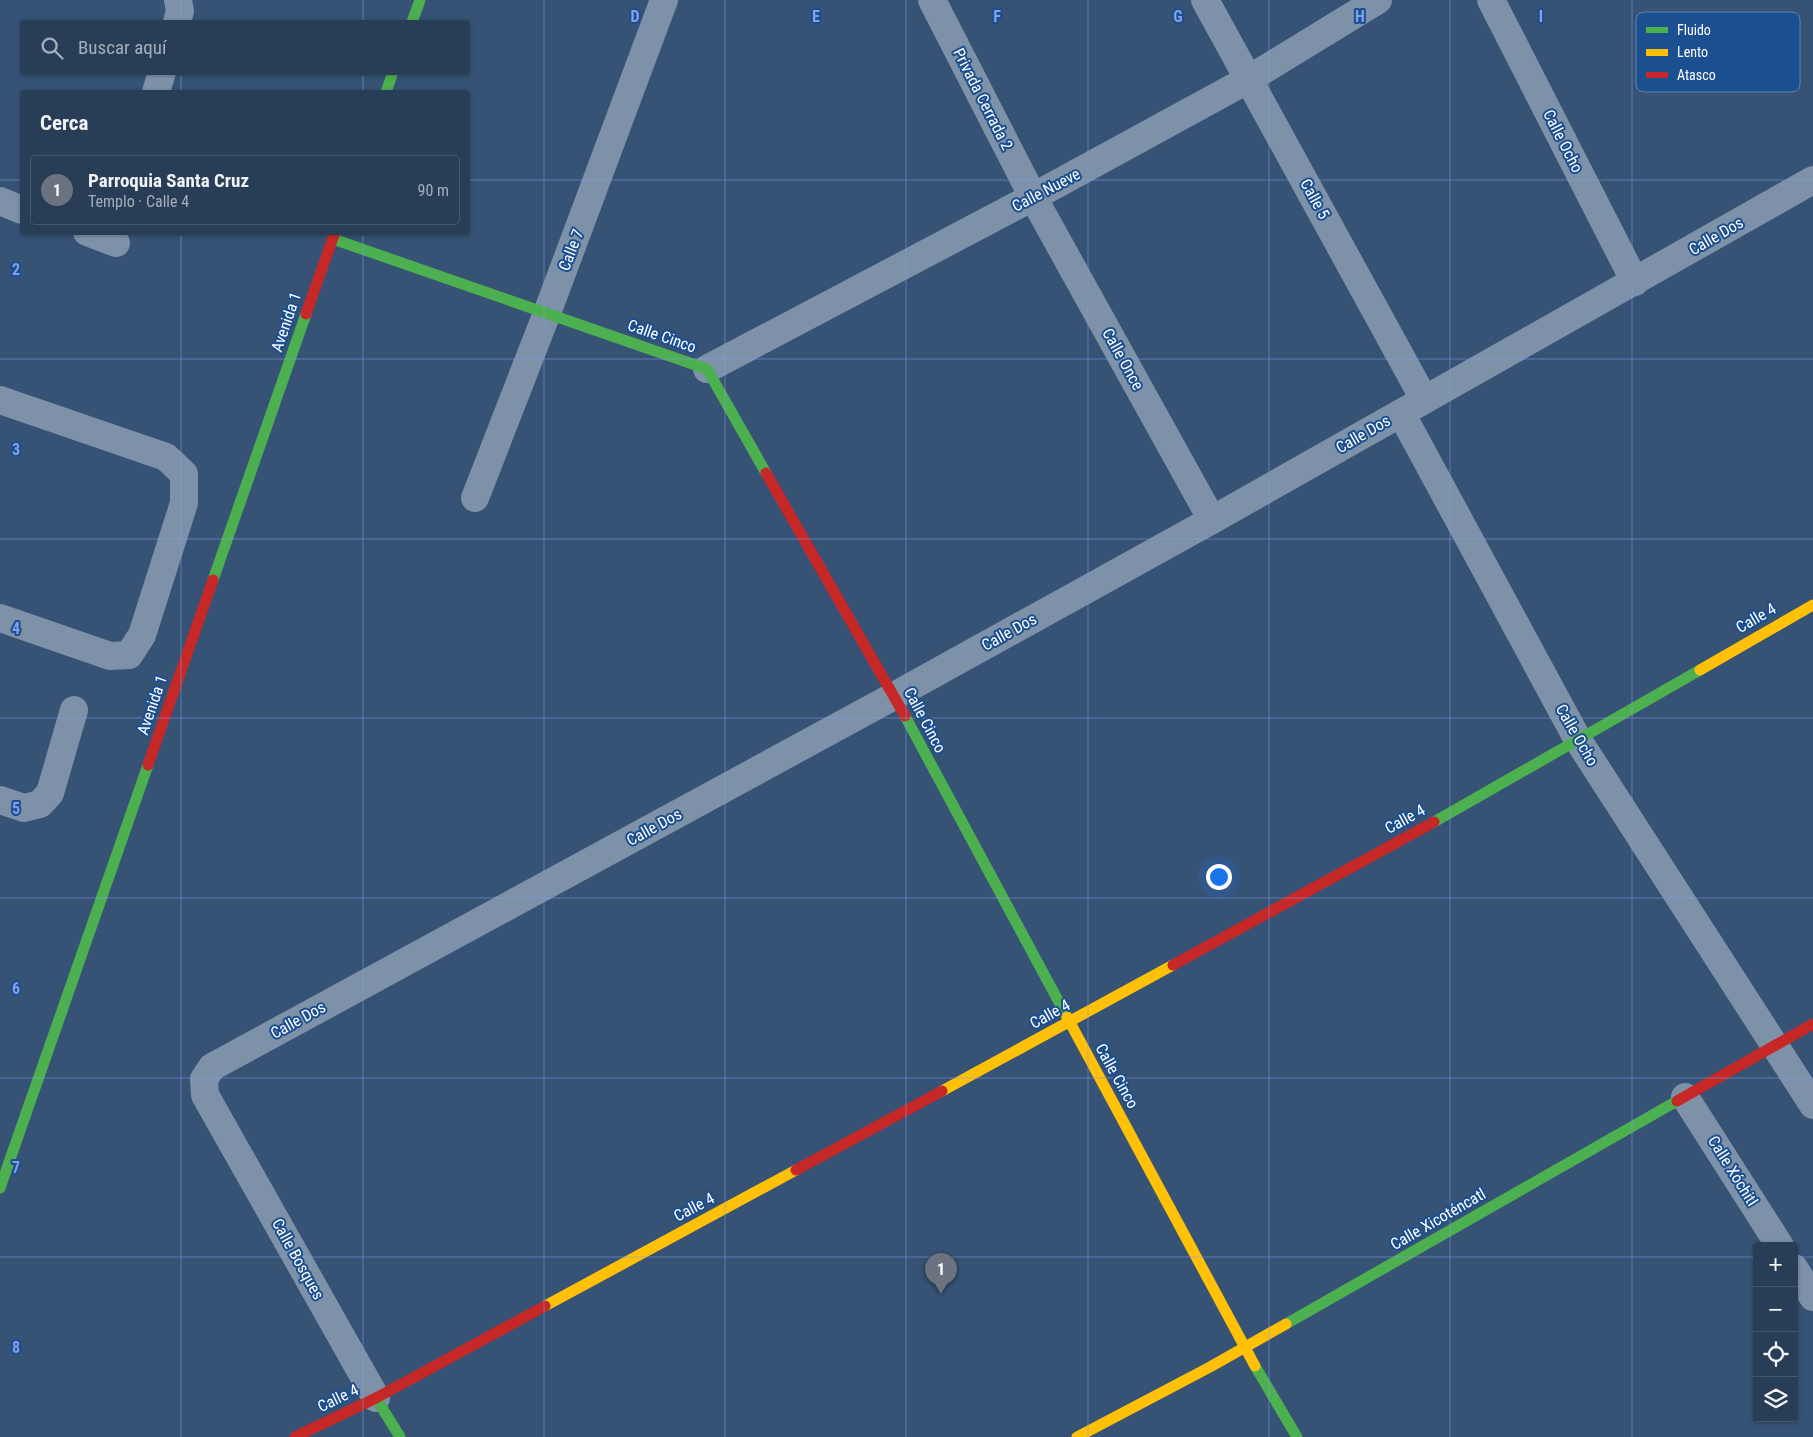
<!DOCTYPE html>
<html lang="es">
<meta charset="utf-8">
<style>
:root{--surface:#283e57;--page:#30455d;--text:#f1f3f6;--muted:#a5aeba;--line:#44576d;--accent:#b9c2ce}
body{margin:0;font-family:"Roboto Condensed",sans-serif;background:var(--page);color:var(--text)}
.controls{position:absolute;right:15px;bottom:15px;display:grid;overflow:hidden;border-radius:5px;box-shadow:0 1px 4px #0004}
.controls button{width:45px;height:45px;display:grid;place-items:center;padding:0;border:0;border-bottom:1px solid var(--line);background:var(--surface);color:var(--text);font:25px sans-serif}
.you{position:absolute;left:1218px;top:876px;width:18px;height:18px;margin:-12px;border:4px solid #fff;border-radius:50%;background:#1a73e8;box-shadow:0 0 0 8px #1a73e833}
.badge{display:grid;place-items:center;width:32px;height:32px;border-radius:50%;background:var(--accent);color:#fff;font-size:16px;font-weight:700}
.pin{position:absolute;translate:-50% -41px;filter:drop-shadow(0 1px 2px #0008)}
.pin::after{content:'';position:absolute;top:26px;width:18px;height:15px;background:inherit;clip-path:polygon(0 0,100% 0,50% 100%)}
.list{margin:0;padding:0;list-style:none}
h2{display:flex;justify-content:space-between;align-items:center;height:65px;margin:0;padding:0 20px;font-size:21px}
h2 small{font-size:16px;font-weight:400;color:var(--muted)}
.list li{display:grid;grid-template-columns:32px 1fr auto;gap:15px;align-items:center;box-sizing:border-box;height:70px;margin:0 10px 10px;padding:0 10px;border:1px solid var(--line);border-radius:5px}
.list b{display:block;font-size:19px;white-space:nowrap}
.list p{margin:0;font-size:16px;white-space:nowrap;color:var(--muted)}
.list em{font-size:16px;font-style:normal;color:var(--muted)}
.icon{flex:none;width:28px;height:28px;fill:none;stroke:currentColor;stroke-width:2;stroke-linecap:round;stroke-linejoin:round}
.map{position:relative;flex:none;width:1813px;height:1437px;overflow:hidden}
.search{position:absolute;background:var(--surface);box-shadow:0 1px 4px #0004;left:20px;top:20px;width:450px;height:55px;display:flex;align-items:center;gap:12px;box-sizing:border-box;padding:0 18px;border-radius:5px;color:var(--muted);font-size:19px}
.panel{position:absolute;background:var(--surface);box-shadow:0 1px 4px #0004;left:20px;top:90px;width:450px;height:145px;border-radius:5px}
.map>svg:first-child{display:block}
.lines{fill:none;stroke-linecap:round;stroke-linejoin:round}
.street{stroke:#7d92a8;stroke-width:28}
.fast{stroke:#4caf50;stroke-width:11}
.slow{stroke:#ffc107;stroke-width:11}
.jam{stroke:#c62828;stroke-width:11}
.grid{fill:none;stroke:#839eea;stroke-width:1;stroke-opacity:0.55}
.labels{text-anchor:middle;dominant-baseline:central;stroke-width:4;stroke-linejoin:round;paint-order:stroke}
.street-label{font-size:16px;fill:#fff;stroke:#1b4f8f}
.key{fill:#1b4f8f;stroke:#5f84b1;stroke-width:1}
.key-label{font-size:14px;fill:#fff}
.grid-label{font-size:16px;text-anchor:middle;font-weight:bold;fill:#839eea;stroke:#1b4f8f;stroke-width:4;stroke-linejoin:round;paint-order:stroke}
</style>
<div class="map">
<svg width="1813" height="1437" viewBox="0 0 1813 1437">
<rect width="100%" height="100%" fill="#365274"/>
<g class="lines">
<g class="street">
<path d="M932,0L1033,197L1212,520"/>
<path d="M1205,0L1424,399"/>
<path d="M1491,0L1635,282"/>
<path d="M177,22L180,11L178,0"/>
<path d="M156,92L162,72"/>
<path d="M0,201L22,210"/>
<path d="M87,232L116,243"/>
<path d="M707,369L1033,197L1249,79L1378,0"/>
<path d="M0,400L166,457L184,474V503L142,635L129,655L110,656L0,618"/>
<path d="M1401,413L1578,740L1813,1105"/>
<path d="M475,498L547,313L664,0"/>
<path d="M0,800L24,808L40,804L50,793L74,710"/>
<path d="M1685,1097L1780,1246"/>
<path d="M1794,1268L1813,1297"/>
<path d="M376,1398L205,1095L204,1079L212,1067L894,696L1212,520L1813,180"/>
</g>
<g class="fast">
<path d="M412,22L420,0"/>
<path d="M386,92L393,72"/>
<path d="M333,239L707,369L766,473"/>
<path d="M213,580L306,314"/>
<path d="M905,716L1067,1017"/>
<path d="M1434,822L1700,670"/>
<path d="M0,1188L148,765"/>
<path d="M1286,1324L1677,1101"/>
<path d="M1255,1366L1297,1437"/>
<path d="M376,1398L400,1437"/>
</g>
<g class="slow">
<path d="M1700,670L1813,605"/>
<path d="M1067,1017L1255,1366"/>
<path d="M942,1091L1173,965"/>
<path d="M545,1306L796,1170"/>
<path d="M1077,1437L1210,1367L1286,1324"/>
</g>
<g class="jam">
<path d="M306,314L335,232"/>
<path d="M766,473L905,716"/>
<path d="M148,765L213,580"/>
<path d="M1173,965L1434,822"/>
<path d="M1677,1101L1813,1024"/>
<path d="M796,1170L942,1091"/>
<path d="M295,1437L376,1398L545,1306"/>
</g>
</g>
<path class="grid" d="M181,0V22M363,0V22M544,0V1437M725,0V1437M906,0V1437M1088,0V1437M1269,0V1437M1450,0V1437M1632,0V1437M181,72V92M363,72V92M0,180H22M468,180H1813M181,232V1437M363,232V1437M0,359H1813M0,539H1813M0,718H1813M0,898H1813M0,1078H1813M0,1257H1757M1794,1257H1813"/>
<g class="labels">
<g class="street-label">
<text transform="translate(983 99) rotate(63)">Privada Cerrada 2</text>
<text transform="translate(1563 141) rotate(63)">Calle Ocho</text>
<text transform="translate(1046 190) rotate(-28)">Calle Nueve</text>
<text transform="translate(1315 199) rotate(61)">Calle 5</text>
<text transform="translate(1716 236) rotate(-30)">Calle Dos</text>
<text transform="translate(571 250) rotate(-69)">Calle 7</text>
<text transform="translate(286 322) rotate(-71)">Avenida 1</text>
<text transform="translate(662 336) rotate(19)">Calle Cinco</text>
<text transform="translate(1123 359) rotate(61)">Calle Once</text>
<text transform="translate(1363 434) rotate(-30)">Calle Dos</text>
<text transform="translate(1756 618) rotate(-30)">Calle 4</text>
<text transform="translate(1009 632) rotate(-29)">Calle Dos</text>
<text transform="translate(152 705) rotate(-71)">Avenida 1</text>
<text transform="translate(925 720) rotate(62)">Calle Cinco</text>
<text transform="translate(1577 735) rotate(60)">Calle Ocho</text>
<text transform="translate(1405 819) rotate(-29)">Calle 4</text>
<text transform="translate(654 827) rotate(-29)">Calle Dos</text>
<text transform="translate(1050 1014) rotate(-29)">Calle 4</text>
<text transform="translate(298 1020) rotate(-29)">Calle Dos</text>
<text transform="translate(1117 1076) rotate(61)">Calle Cinco</text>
<text transform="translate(1733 1171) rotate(58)">Calle Xóchitl</text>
<text transform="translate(694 1207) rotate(-28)">Calle 4</text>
<text transform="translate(1438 1219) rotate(-30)">Calle Xicoténcatl</text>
<text transform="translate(298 1259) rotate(61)">Calle Bosques</text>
<text transform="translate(338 1398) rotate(-26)">Calle 4</text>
</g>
</g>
<rect x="1636" y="12" width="164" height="80" rx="8" class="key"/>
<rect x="1646" y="27" width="22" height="6" fill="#4caf50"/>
<rect x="1646" y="49" width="22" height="7" fill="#ffc107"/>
<rect x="1646" y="72" width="22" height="6" fill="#c62828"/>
<g class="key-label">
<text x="1677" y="35">Fluido</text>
<text x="1677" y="57">Lento</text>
<text x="1677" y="80">Atasco</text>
</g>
<g class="grid-label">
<text x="635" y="22">D</text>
<text x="816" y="22">E</text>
<text x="997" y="22">F</text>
<text x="1178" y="22">G</text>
<text x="1360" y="22">H</text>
<text x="1541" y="22">I</text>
<text x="16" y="275">2</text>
<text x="16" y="455">3</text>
<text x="16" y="634">4</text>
<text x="16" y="814">5</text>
<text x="16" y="994">6</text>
<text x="16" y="1173">7</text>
<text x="16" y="1353">8</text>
</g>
</svg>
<div class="controls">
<button>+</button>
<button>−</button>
<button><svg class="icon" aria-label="locate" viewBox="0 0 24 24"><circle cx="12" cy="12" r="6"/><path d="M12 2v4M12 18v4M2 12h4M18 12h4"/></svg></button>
<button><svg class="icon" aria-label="layers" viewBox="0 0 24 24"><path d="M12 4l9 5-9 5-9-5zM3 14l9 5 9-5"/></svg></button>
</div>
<div class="you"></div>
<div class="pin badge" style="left:941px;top:1294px;background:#6b7280">1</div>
<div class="search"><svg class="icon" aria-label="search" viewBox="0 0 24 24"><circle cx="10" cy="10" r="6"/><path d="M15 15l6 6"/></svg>Buscar aquí</div>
<section class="panel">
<h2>Cerca<small></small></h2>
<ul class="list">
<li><span class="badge" style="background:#6b7280">1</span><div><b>Parroquia Santa Cruz</b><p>Templo · Calle 4</p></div><em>90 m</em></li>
</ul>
</section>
</div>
